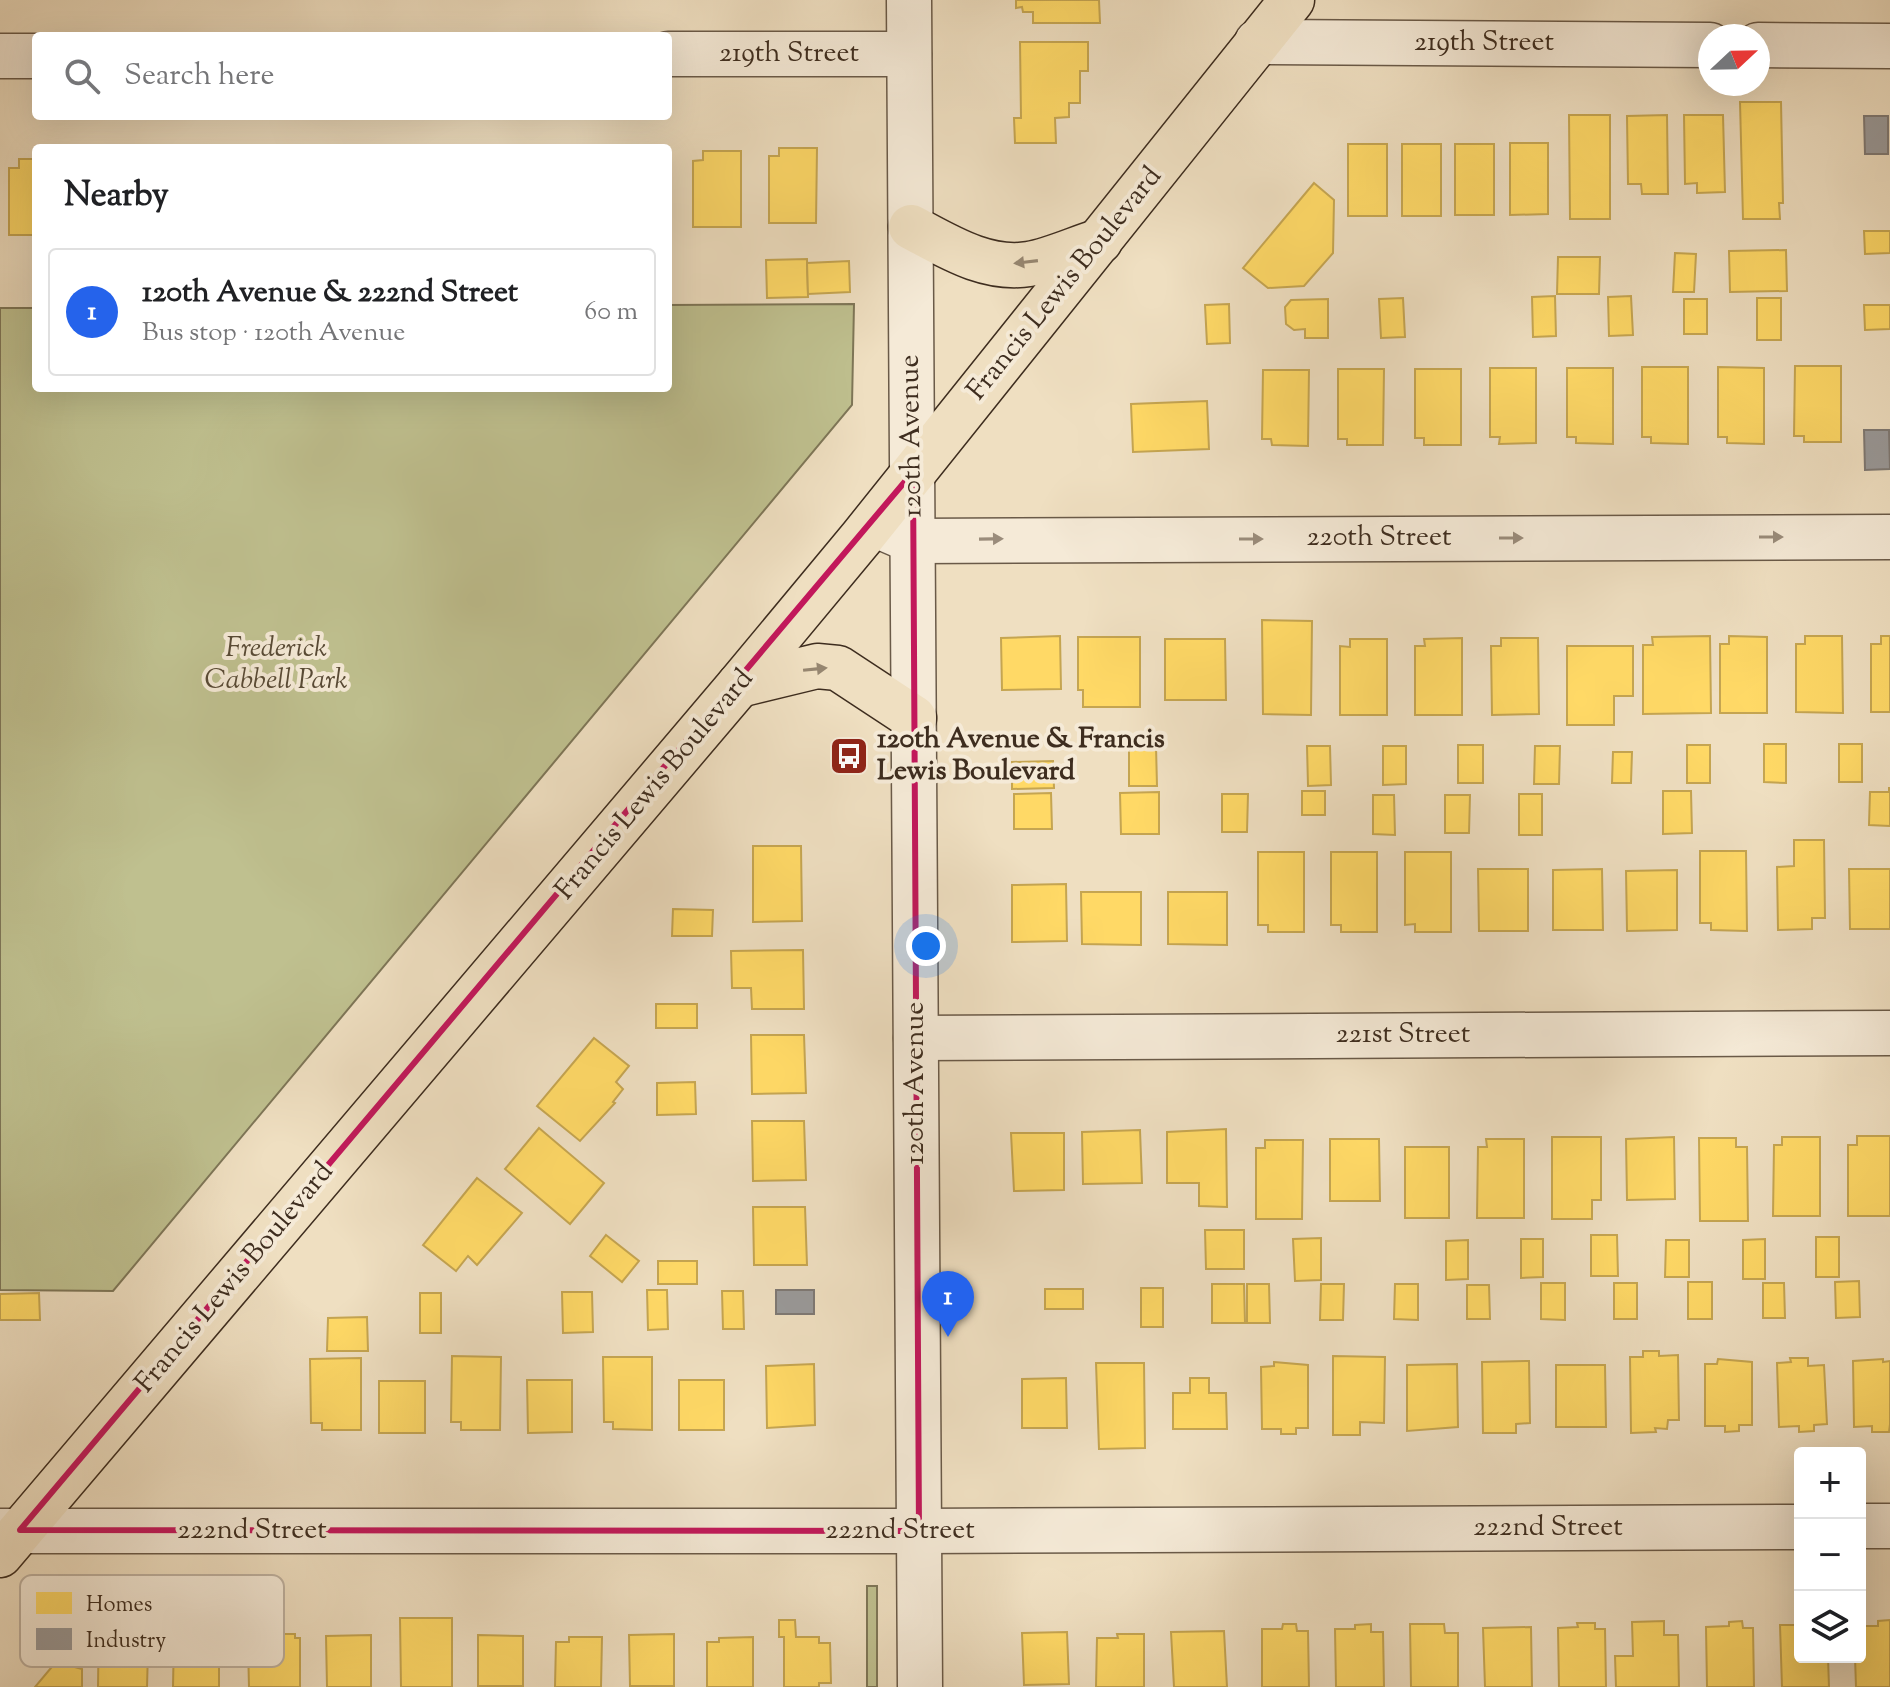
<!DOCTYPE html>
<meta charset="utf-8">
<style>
:root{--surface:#fff;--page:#f6f6f6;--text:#202124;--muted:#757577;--line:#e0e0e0;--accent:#2563eb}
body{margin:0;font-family:"Sorts Mill Goudy",serif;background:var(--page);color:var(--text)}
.controls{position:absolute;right:24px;bottom:24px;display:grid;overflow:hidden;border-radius:8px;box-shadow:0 8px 32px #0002}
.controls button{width:72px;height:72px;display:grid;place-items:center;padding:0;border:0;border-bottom:2px solid var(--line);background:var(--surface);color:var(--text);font:40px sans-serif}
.compass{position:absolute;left:1698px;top:24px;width:72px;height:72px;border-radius:50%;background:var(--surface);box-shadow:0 8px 32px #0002;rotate:68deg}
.you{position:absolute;left:926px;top:946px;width:28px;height:28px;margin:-20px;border:6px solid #fff;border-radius:50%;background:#1a73e8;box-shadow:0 0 0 12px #1a73e833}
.badge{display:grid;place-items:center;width:52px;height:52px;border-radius:50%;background:var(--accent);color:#fff;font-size:26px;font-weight:700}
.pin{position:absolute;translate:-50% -66px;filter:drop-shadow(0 2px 4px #0008)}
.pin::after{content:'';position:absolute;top:42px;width:28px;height:24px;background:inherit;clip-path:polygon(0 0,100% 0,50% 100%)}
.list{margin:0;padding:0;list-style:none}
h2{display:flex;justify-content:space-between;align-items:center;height:104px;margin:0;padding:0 32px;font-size:34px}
h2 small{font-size:26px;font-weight:400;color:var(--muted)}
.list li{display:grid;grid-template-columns:52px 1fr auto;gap:24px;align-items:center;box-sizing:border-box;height:128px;margin:0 16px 16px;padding:0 16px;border:2px solid var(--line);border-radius:8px}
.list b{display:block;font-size:30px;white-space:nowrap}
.list p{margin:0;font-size:26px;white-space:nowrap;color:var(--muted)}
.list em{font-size:26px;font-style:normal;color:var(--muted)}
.icon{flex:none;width:44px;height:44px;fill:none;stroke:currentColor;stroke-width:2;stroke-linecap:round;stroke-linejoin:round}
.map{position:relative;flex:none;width:1890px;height:1687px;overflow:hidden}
.search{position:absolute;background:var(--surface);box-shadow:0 8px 32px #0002;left:32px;top:32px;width:640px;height:88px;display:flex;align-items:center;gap:20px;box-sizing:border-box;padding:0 28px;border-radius:8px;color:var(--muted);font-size:30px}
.panel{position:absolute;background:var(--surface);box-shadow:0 8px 32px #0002;left:32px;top:144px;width:640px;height:248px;border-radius:8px}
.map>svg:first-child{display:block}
.green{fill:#bfc08f;stroke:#7e7657;stroke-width:2}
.homes{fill:#ffd966;stroke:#c5a551;stroke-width:2}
.industry{fill:#999;stroke:#7e7974;stroke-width:2}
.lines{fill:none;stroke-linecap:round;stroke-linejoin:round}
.minor-casing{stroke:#6a5a48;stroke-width:47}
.major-casing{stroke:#3e2d1f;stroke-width:47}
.minor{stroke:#f5ead7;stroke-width:44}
.major{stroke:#efdfc1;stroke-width:44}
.oneway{fill:#968670}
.oneway2{fill:#9a8c7b}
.marked{fill:none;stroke:#c2185b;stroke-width:6;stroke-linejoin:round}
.labels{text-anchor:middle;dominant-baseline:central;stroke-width:8;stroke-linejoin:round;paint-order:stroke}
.street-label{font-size:28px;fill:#3e2d1f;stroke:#f5ead7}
.park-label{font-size:28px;font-style:italic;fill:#584a35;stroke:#f5ead7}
.poi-label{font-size:28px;font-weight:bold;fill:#3e2d1f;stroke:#f5ead7;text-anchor:start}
.key{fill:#f5ead7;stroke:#beb1a0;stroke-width:2}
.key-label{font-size:22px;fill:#3e2d1f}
</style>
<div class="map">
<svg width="1890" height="1687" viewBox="0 0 1890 1687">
<rect width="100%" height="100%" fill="#efdfc1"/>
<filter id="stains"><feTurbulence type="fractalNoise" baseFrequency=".0025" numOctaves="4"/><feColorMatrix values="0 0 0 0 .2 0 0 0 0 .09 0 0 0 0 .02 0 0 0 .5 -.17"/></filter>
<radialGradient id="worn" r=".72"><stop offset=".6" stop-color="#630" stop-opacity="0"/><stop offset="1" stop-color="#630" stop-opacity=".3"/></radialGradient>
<g class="green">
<path d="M854,304L852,405L113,1291L0,1290V308H36V388H668V305Z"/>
<rect x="867" y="1586" width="10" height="101"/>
</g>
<g class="homes">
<path d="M1016,0H1099L1100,23H1033V12H1023L1022,7L1016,8Z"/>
<path d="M1020,42H1088V71H1080V103H1069V117L1055,118L1056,143H1015L1014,118H1021Z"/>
<path d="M1740,102H1781L1783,203H1779L1780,219H1743Z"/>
<path d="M1569,115H1610V219H1570Z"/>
<path d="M1667,115L1668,194H1642L1641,184H1628L1627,116Z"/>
<path d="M1684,115H1723L1725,192L1697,193V183L1685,184Z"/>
<path d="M1510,143H1548V214L1510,215Z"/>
<rect x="1348" y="144" width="39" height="72"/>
<rect x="1402" y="144" width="39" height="72"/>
<rect x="1455" y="144" width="39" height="71"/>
<path d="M779,148H817L816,223H769V156H779Z"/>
<path d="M703,151H741V227H693V161L703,160Z"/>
<path d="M19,159H36V235H9V168H19Z"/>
<path d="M1314,183L1334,200L1333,253L1304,286L1268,288L1243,268Z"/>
<path d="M1864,231H1890V253L1865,254Z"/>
<path d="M1786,250L1787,291L1730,292L1729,251Z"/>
<path d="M1675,253L1696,254L1694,292H1673Z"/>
<path d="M1558,257H1600L1599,294H1557Z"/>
<path d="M807,259L808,297L767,298L766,260Z"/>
<path d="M849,261L850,292L808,294L807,263Z"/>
<path d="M1555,296L1556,336L1533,337L1532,297Z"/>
<path d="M1631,296L1633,335L1609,336L1608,297Z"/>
<path d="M1403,298L1405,337L1381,338L1379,299Z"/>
<rect x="1757" y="298" width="24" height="42"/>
<path d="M1328,299V338H1305V329L1294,330L1286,324L1285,307L1291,300Z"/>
<rect x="1684" y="299" width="23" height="35"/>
<path d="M1229,304L1230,343L1207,344L1205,305Z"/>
<path d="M1864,305H1890V329L1865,330Z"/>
<path d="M1795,366H1841V442H1804V436H1794Z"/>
<path d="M1642,367H1688V444L1651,443V437H1642Z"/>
<path d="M1718,367L1764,368V444L1727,443V437H1718Z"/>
<path d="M1490,368H1536V443L1499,444L1500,437H1490Z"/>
<path d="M1567,368H1613V444L1576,443V437H1567Z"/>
<path d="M1338,369H1384L1383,445H1347V439H1338Z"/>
<path d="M1415,369H1461V445H1424V438H1415Z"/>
<path d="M1263,370H1309L1308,446L1272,445L1271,439H1262Z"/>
<path d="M1207,401L1209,449L1133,452L1131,404Z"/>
<path d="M1262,620L1312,621L1311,715L1263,714Z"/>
<path d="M1060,636L1061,689L1002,690L1001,638Z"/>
<path d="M1710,636L1711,713L1643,714V645H1653L1652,637Z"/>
<path d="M1729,636L1767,637V713H1720V644H1729Z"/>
<path d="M1805,636H1842L1843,713L1796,712V644H1805Z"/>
<path d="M1881,636H1890V712H1871V644H1881Z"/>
<path d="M1078,637H1140V707H1083V690H1078Z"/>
<path d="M1462,638V715H1415V646H1425L1424,639Z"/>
<path d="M1501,638H1538L1539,714L1492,715L1491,646H1501Z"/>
<path d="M1165,639H1225L1226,700H1165Z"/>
<path d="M1350,639H1387V715H1340V646L1350,647Z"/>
<path d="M1567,646H1633V696H1614V725H1567Z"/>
<path d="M1764,744H1786V783L1764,782Z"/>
<rect x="1839" y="744" width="23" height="38"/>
<rect x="1458" y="745" width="25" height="38"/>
<rect x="1687" y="745" width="23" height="38"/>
<path d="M1129,746H1156L1157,786H1129Z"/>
<path d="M1307,746H1330L1331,785L1308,786Z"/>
<path d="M1383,746H1406V784L1383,785Z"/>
<path d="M1535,746H1560L1559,784H1534Z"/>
<path d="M1613,752H1632L1631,783H1612Z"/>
<path d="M1053,761L1054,788L1012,789V762Z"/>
<path d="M1889,788H1890V826L1869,825L1870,792H1889Z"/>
<rect x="1302" y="791" width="23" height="24"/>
<path d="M1663,791H1691L1692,833L1663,834Z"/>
<path d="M1159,792V834H1121L1120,793Z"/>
<path d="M1051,793L1052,829H1014V794Z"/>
<path d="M1222,794H1248L1247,832H1222Z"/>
<rect x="1519" y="794" width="23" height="41"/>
<path d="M1373,795H1394L1395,835L1373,834Z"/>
<path d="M1445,795H1470L1469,833H1445Z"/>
<path d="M1794,840H1824L1825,918H1812V929L1778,930L1777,867L1794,866Z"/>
<path d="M753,846H801L802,921L753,922Z"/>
<path d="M1700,851H1746L1747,931L1711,930V923H1700Z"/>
<path d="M1258,852H1304V932H1268V925H1258Z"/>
<path d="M1331,852H1377V932H1341V925H1331Z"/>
<path d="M1405,852H1451V932H1415V924L1405,925Z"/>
<path d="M1478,869H1528V931H1479Z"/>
<path d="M1602,869L1603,930H1553V870Z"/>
<path d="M1849,869H1890V929H1850Z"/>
<path d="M1677,870V930L1627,931L1626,871Z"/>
<path d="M1066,884L1067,941L1012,942V885Z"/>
<path d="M1081,892H1141V945L1082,944Z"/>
<path d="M1168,892H1227V945L1168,944Z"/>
<path d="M673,909L713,910L712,936H672Z"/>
<path d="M803,950L804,1009H752L751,988H732L731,951Z"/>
<rect x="656" y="1004" width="41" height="24"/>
<path d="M751,1035H804L806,1093L752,1094Z"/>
<path d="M594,1038L629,1066L616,1082L623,1089L613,1102L615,1103L580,1141L537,1106Z"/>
<path d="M695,1082L696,1114L657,1115V1083Z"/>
<path d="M752,1121H804L806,1180L753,1181Z"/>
<path d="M539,1128L604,1183L570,1224L505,1169Z"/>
<path d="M1226,1129L1227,1207L1199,1206V1183H1167V1132Z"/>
<path d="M1140,1130L1142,1183L1083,1184L1082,1132Z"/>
<path d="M1011,1133H1064V1190L1014,1191Z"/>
<path d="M1857,1136H1890V1216H1848V1145H1857Z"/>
<path d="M1552,1137H1601V1200H1592V1219H1552Z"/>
<path d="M1674,1137L1675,1199L1627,1200L1626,1139Z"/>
<path d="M1782,1137H1820V1216H1773L1774,1145H1782Z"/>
<path d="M1699,1138H1736V1147H1747L1748,1221H1700Z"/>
<path d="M1330,1139H1379L1380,1201H1330Z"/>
<path d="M1486,1139H1524V1218H1477L1478,1147H1487Z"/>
<path d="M1265,1140H1303L1302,1219H1256V1148H1265Z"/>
<rect x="1405" y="1147" width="44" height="71"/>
<path d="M477,1178L522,1213L477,1265L468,1256L456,1271L423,1245Z"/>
<path d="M753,1207H805L807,1265H754Z"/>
<path d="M1205,1230H1244V1269H1206Z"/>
<path d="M606,1235L639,1261L622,1282L590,1256Z"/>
<path d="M1591,1235H1617L1618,1276H1591Z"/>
<rect x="1816" y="1237" width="23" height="40"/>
<path d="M1321,1238V1280L1295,1281L1293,1239Z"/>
<path d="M1521,1239H1543V1277L1521,1278Z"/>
<path d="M1765,1239V1279H1743V1240Z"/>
<path d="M1468,1240V1279L1446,1280V1241Z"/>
<path d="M1666,1240H1689V1277H1665Z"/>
<rect x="658" y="1261" width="39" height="23"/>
<path d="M1859,1281L1860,1317L1836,1318L1835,1282Z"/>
<rect x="1688" y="1282" width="24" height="37"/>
<path d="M1541,1283H1565V1320L1541,1319Z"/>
<rect x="1614" y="1283" width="23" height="36"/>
<path d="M1763,1283H1784L1785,1318H1763Z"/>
<path d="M1212,1284H1244L1245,1323H1212Z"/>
<path d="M1247,1284H1269L1270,1323H1247Z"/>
<path d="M1321,1284H1344L1343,1320H1320Z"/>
<path d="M1395,1284H1418V1320L1394,1319Z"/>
<path d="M1467,1285H1489L1490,1319H1467Z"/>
<rect x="1141" y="1288" width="22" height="39"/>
<rect x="1045" y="1289" width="38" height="20"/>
<path d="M647,1290H667L668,1329L648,1330Z"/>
<path d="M722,1291H743L744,1329H723Z"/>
<path d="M562,1292H592L593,1332L563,1333Z"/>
<path d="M39,1293L40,1320H0V1294Z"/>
<rect x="420" y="1293" width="21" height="40"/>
<path d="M367,1317L368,1351H327L328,1318Z"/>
<path d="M1643,1351H1659V1356L1678,1355L1679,1420H1668L1667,1429L1655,1428L1656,1432L1631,1433L1630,1357H1643Z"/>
<path d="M452,1356L501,1357L500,1430H461V1422H451Z"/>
<path d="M1333,1356L1385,1357L1384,1423L1360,1422V1435H1333Z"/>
<path d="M603,1357H652V1430L613,1429V1422H604Z"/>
<path d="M361,1358V1430H322V1423H311L310,1359Z"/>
<path d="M1790,1358H1808V1366L1824,1365L1827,1424L1814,1425V1431L1799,1432V1426L1779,1427L1777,1363L1791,1362Z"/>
<path d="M1718,1359L1752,1362V1425H1739V1431L1725,1432V1426H1705V1364H1717Z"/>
<path d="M1883,1359V1362L1890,1361V1424L1889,1432H1872V1426L1854,1427L1853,1361Z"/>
<path d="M1529,1361L1530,1423L1516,1424V1433H1483L1482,1362Z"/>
<path d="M1274,1362L1308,1365V1428H1296V1434H1281V1429H1262L1261,1367L1274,1366Z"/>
<path d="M1096,1363H1144L1145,1448L1099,1449Z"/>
<path d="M814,1364L815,1425L767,1428L766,1366Z"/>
<path d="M1457,1364L1458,1427L1407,1431V1365Z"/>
<path d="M1556,1365H1605L1606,1427H1556Z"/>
<path d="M1066,1378L1067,1428H1022V1379Z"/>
<path d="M1190,1378H1209V1393H1226L1227,1429H1173V1393H1190Z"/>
<path d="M527,1380H572V1432L528,1433Z"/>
<rect x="679" y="1380" width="45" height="50"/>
<rect x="379" y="1381" width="46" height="52"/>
<path d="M99,1613L149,1614L147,1687H98Z"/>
<path d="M400,1618H452V1687H401Z"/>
<path d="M279,1619V1634H295V1638H300V1687H249L248,1646L259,1645V1620Z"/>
<path d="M779,1620H795L796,1637H819V1643H830L831,1683H819V1687H784V1637H779Z"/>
<path d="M1890,1620V1687H1856L1855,1657H1860V1626H1878V1621Z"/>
<path d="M1664,1621V1635H1678L1679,1687H1616L1615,1656H1633L1632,1622Z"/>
<path d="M1742,1621L1743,1628H1753L1754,1687H1707L1706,1627L1729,1626V1622Z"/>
<path d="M1577,1623H1595V1629H1605L1606,1687H1559L1558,1628L1578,1627Z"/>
<path d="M1283,1624H1296L1297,1631H1308L1309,1687H1262V1629H1282Z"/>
<path d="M1371,1624V1632H1383L1384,1687H1336L1335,1629H1355V1625Z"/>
<path d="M1410,1624H1444L1445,1633H1458V1687H1411Z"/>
<path d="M1780,1625H1800V1657H1828L1829,1687H1782Z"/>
<path d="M1531,1627L1532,1687H1485L1483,1628Z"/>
<path d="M1224,1631L1227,1687H1174L1171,1632Z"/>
<path d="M1067,1632L1069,1684L1024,1685L1022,1633Z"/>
<path d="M674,1634V1686H630L629,1635Z"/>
<path d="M1117,1634H1144V1687H1096L1097,1638H1118Z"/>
<path d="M371,1635V1687H327L326,1636Z"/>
<path d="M478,1635L523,1636V1686H478Z"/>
<path d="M174,1636L219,1637V1687H173Z"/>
<path d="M569,1637H602L601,1687H555L556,1642H569Z"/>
<path d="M753,1637V1687H707V1642H719V1638Z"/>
<path d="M56,1662L82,1669V1687H35Z"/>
</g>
<g class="industry">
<path d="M1864,116H1888V154H1865Z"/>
<path d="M1864,430H1889L1890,469L1865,470Z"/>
<rect x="776" y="1290" width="38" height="24"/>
</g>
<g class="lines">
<g class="minor-casing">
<g id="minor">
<path d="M909,0L920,1687"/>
<path d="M1257,42L1710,45"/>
<path d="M1758,45L1890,46"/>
<path d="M668,54H909"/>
<path d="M0,56H36"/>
<path d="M885,529L913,541L1890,537"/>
<path d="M916,1038L1890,1033"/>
<path d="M1860,1526H1890"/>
<path d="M0,1531H919L1800,1527"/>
</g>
</g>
<g class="major-casing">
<g id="major">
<path d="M911,227C947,246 986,271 1029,264C1052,260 1077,248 1100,241"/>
<path d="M739,685L817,666L838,668L914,718"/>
<path d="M0,1555L739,685L862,537L1292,0"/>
</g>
</g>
<use href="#minor" class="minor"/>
<use href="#major" class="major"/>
</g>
<defs><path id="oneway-solid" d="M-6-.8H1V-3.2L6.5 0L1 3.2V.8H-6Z" transform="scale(2)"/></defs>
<g class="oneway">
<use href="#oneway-solid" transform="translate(1026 262) rotate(173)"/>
<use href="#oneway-solid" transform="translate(815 669) rotate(-6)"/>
</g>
<g class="oneway2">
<use href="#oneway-solid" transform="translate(1771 537)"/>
<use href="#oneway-solid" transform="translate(1511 538)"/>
<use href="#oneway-solid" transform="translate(991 539) rotate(-1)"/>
<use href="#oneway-solid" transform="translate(1251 539)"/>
</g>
<path class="marked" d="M913,472L919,1531L20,1530Z"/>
<defs>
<g id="bus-square" transform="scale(2)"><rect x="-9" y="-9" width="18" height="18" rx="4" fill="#8f2418" stroke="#f5ead7"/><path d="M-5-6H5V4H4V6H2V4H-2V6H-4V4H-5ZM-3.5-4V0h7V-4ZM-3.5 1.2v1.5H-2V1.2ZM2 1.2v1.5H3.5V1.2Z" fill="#fff"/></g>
</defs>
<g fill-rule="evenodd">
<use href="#bus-square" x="849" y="756"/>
</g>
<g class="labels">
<g class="street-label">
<text x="1484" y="43">219th Street</text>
<text x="789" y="54">219th Street</text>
<text transform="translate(1065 284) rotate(-51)">Francis Lewis Boulevard</text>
<text transform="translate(912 436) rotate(-91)">120th Avenue</text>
<text x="1379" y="538">220th Street</text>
<text transform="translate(655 785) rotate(-50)">Francis Lewis Boulevard</text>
<text x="1403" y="1035">221st Street</text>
<text transform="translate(916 1083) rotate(-90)">120th Avenue</text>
<text transform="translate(235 1278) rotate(-50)">Francis Lewis Boulevard</text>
<text x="1548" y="1528">222nd Street</text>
<text x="252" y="1531">222nd Street</text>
<text x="900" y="1531">222nd Street</text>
</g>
<g class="park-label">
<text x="276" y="649">Frederick<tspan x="276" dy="32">Cabbell Park</tspan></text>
</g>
<g class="poi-label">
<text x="877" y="740">120th Avenue &amp; Francis<tspan x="877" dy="32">Lewis Boulevard</tspan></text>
</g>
</g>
<rect x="20" y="1575" width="264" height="92" rx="12" class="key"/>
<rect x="36" y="1592" width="36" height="22" fill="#ffd966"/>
<rect x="36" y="1628" width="36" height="22" fill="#999"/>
<g class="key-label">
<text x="86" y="1611">Homes</text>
<text x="86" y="1647">Industry</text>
</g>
<rect width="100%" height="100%" filter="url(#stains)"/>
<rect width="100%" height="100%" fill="url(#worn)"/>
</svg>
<div class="controls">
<button>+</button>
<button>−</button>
<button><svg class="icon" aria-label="layers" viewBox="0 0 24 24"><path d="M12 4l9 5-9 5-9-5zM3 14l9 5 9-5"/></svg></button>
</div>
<svg class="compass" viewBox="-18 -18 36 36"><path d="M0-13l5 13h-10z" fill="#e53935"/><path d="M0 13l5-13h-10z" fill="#757577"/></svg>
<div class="you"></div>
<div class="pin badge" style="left:948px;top:1337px">1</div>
<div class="search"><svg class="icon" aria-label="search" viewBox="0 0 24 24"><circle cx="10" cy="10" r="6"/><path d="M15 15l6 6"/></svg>Search here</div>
<section class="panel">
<h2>Nearby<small></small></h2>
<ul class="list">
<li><span class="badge">1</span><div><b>120th Avenue &amp; 222nd Street</b><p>Bus stop · 120th Avenue</p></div><em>60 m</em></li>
</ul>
</section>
</div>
